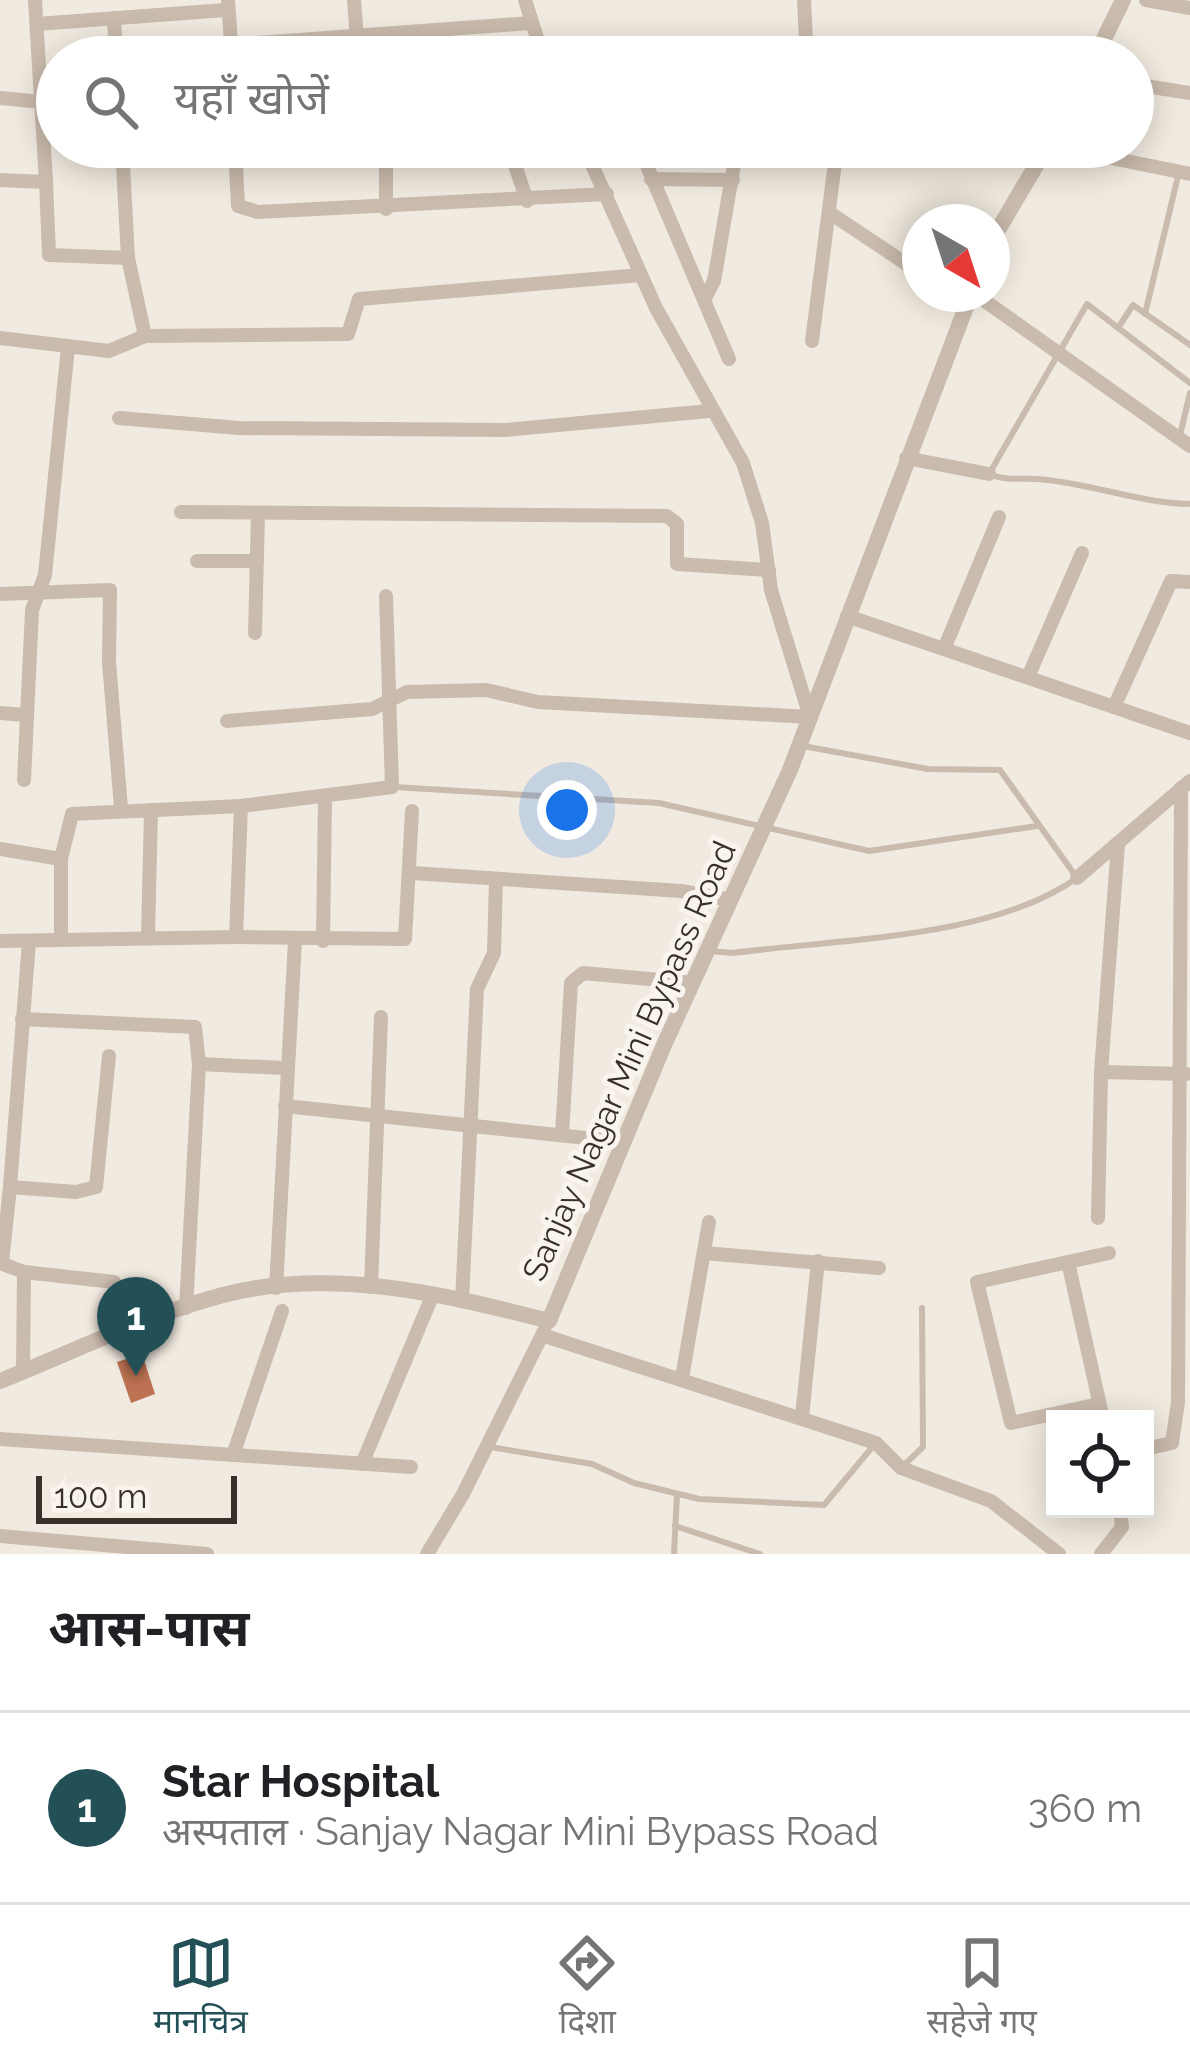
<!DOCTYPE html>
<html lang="hi">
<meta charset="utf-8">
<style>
:root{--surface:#fff;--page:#f2f2f2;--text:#202124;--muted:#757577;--line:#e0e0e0;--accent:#235057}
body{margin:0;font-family:Raleway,"Noto Sans Devanagari",sans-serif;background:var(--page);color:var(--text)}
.controls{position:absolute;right:36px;bottom:36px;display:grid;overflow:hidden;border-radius:0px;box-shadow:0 6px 30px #0003}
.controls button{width:108px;height:108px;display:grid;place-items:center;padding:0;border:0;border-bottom:3px solid var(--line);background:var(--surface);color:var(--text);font:60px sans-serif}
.compass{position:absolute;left:902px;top:204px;width:108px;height:108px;border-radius:50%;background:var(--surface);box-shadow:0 6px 30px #0003;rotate:141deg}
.scale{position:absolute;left:36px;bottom:30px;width:201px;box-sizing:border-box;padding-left:12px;border:6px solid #38302b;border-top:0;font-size:33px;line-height:42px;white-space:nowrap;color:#38302b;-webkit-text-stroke:9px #f9f4ed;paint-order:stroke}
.you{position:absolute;left:567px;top:810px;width:42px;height:42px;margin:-30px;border:9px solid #fff;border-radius:50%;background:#1a73e8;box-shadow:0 0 0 18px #1a73e833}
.badge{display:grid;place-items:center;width:78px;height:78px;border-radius:50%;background:var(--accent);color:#fff;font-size:39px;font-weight:700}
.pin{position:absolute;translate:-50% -99px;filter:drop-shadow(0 3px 6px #0008)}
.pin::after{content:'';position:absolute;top:63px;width:42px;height:36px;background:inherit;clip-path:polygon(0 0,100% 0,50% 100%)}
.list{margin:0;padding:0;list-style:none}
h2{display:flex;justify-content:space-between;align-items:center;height:156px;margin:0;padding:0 48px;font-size:51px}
h2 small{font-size:39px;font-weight:400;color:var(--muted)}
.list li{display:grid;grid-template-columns:78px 1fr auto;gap:36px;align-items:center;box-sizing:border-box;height:192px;padding:0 48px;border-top:3px solid var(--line)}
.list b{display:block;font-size:45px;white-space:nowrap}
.list p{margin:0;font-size:39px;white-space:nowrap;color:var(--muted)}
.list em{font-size:39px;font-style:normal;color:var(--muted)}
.icon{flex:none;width:66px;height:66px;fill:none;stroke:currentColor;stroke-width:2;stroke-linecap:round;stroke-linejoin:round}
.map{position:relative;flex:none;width:1190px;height:1554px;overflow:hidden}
.search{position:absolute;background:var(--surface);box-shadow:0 6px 30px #0003;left:36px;right:36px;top:36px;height:132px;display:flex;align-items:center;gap:30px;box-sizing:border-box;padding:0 42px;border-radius:66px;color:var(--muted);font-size:45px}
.sheet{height:348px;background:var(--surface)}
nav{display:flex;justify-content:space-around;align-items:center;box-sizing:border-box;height:168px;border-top:3px solid var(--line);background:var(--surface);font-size:33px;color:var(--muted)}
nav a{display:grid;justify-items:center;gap:6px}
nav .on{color:var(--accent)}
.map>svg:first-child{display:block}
.building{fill:#bd7253}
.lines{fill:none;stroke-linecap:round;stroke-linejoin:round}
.service{stroke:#c9bbad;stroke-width:6}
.minor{stroke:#c9bbad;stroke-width:14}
.tertiary{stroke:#c9bbad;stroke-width:16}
.labels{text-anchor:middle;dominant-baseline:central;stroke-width:10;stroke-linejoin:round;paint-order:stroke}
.street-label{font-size:33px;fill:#38302b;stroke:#f9f4ed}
</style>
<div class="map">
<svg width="1190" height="1554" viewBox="0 0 1190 1554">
<rect width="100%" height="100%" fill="#f1eae0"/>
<path class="building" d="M142,1354L155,1394L131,1403L117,1362Z"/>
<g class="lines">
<g class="service">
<path d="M1145,314L1179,172"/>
<path d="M1118,328L1133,305L1190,345"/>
<path d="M1190,383L1087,304L989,474C1007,481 1017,478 1036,479C1088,482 1137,503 1190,504"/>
<path d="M1180,435L1190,393"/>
<path d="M394,787L659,803L869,851L1037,826"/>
<path d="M709,951L733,953C838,939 991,939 1077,878L1000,770L928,769L803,746"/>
<path d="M490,1447L592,1464L634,1483L699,1499L824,1505L874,1445"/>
<path d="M904,1465L923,1447L922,1308"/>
<path d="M675,1526L760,1554"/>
<path d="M674,1554L677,1494"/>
</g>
<g class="minor">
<path d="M35,0L46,182"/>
<path d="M228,0L232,57"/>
<path d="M354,0L357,39"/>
<path d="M525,0L543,57"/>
<path d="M1146,0L1190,8"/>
<path d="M114,18L116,57"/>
<path d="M37,24L225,10"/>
<path d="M806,41L866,57"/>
<path d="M232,45L531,23"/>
<path d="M782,57L806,41L804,0"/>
<path d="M1133,84L1190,93"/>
<path d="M0,98L42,102"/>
<path d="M122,147L128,258L145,336"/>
<path d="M235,147L238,206L258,212L607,194"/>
<path d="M386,147V209"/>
<path d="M509,147L527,201"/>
<path d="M639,147L729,359"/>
<path d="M1057,147L1190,174"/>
<path d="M651,179L733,180"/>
<path d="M0,180L46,182L49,255L128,258"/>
<path d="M830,213L920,273"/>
<path d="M975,294L1190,446"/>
<path d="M704,300L714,281L737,147"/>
<path d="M0,338L109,351L145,336L348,334L359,299L641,275"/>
<path d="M812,341L837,147"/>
<path d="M119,418L239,428L505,430L709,411"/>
<path d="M906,458L989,474"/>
<path d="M181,512L667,516L677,524V564L769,570"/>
<path d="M197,561H257"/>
<path d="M0,594L110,590L109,662L121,808"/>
<path d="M847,616L1190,733"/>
<path d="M255,633L258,513"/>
<path d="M944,649L999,517"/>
<path d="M1028,677L1082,553"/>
<path d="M1114,707L1171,581L1190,582"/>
<path d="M0,713L26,715"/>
<path d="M227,721L372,709L407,692L486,690L538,702L810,717L771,590L762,523L743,463L656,308L584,147"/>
<path d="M24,780L32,610L45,575L68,347"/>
<path d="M0,849L61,859"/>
<path d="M412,873L681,891L731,900"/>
<path d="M1077,878L1190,781"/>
<path d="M236,937L405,939L412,811"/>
<path d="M148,938L151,810"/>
<path d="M61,940V859L72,814L241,806L392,787L386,596"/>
<path d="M0,941L236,937L241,806"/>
<path d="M323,941L325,797"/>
<path d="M29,942L10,1187L76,1192L96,1187L109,1056"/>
<path d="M22,1019L195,1027L199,1064L186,1308"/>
<path d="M199,1064L284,1068"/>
<path d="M1101,1072L1186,1074"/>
<path d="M285,1106L624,1142"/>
<path d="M562,1135L571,983L583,973L693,983"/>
<path d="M1098,1218L1101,1072L1118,844"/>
<path d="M704,1253L879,1268"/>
<path d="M1068,1262L1103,1419"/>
<path d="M0,1263L24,1272L23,1372"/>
<path d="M2,1263L10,1187"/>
<path d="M24,1272L114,1282"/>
<path d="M371,1287L381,1017"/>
<path d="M276,1288L295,941"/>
<path d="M462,1300L477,989L494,953L496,880"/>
<path d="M542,1335L876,1443L901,1468L991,1501L1059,1554"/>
<path d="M682,1378L709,1222"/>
<path d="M1099,1404L1011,1423L977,1282L1109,1253"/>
<path d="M802,1417L818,1261"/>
<path d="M0,1439L411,1467"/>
<path d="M1145,1449L1172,1443L1178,1402L1181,788"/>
<path d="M233,1455L282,1311"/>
<path d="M362,1464L433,1294"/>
<path d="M0,1536L207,1554"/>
<path d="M427,1554L463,1494L544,1331"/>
<path d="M1101,1554L1122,1527L1120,1509"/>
</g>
<g class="tertiary">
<path d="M1095,57L1123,0"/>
<path d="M992,240L1047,147"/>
<path d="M0,1381C73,1352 147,1315 223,1295C330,1267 445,1294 549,1321L664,1045L790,770L971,294"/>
</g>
</g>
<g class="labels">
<g class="street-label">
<text transform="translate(629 1061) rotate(-66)">Sanjay Nagar Mini Bypass Road</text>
</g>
</g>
</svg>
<div class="controls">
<button><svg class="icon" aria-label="locate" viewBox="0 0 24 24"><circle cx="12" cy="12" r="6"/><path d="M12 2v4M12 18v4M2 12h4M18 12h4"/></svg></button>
</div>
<svg class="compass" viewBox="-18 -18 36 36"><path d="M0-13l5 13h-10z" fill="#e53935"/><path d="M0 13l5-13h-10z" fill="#757577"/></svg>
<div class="scale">100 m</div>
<div class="you"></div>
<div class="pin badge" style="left:136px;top:1376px">1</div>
<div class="search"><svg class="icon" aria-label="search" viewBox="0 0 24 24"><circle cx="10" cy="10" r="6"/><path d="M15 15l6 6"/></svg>यहाँ खोजें</div>
</div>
<section class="sheet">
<h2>आस-पास<small></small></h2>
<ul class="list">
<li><span class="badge">1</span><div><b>Star Hospital</b><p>अस्पताल · Sanjay Nagar Mini Bypass Road</p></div><em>360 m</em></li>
</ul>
</section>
<nav>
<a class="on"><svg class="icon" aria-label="map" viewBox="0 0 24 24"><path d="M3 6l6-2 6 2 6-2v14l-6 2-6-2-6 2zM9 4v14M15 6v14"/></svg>मानचित्र</a>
<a><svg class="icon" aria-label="directions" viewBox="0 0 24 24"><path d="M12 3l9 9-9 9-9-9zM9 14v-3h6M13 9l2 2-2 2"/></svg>दिशा</a>
<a><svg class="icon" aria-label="saved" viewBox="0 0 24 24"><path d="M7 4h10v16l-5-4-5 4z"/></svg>सहेजे गए</a>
</nav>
